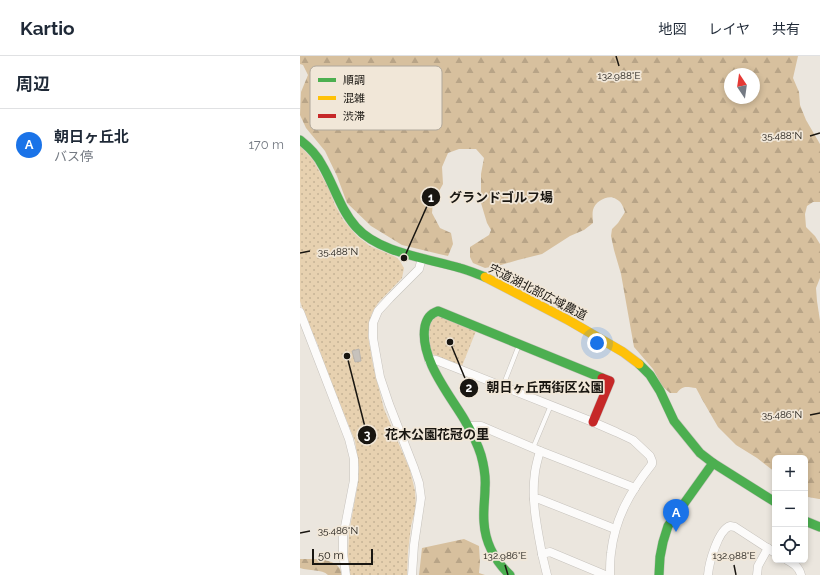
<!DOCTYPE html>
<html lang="ja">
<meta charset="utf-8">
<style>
:root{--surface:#fff;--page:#f6f6f7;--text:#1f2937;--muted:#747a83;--line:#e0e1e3;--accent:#1a73e8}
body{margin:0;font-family:Raleway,"Noto Sans JP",sans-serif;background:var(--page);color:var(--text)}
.controls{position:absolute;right:12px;bottom:12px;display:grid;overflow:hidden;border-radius:6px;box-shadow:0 2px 6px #0003}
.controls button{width:36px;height:36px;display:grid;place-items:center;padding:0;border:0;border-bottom:1px solid var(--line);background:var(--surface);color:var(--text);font:20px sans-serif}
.compass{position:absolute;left:424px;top:12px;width:36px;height:36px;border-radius:50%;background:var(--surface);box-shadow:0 2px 6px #0003;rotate:347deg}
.scale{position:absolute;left:12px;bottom:10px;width:61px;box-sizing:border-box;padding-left:4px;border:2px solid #191611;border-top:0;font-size:11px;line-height:14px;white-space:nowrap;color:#191611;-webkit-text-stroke:3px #f1e7d8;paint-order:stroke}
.you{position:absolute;left:297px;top:287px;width:14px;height:14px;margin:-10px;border:3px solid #fff;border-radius:50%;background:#1a73e8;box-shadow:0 0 0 6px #1a73e833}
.badge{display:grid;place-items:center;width:26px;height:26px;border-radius:50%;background:var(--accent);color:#fff;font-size:13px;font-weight:700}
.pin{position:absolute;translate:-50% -33px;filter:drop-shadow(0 1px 2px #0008)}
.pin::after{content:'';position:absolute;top:21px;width:14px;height:12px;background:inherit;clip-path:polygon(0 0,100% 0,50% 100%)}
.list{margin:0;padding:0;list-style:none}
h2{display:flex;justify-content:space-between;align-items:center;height:52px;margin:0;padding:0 16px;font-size:17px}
h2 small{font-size:13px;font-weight:400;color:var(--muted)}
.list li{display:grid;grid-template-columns:26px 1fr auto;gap:12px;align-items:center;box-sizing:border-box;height:72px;padding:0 16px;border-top:1px solid var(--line)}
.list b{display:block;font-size:15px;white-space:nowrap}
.list p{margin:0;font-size:13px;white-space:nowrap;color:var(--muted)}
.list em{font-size:13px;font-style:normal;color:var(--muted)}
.icon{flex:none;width:22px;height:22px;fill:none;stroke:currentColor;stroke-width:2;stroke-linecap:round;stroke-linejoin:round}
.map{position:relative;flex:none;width:520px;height:519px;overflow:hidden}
header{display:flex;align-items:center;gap:24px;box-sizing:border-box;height:56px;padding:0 20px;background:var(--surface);border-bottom:1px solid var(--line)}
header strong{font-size:19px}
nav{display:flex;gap:22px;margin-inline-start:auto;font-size:14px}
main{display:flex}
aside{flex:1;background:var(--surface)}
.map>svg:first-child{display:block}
.forest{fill:url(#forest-firs);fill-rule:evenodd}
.park{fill:url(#park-dots)}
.building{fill:#c7c2bc;stroke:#b9b4ae}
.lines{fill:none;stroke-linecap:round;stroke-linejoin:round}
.lane-casing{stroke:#c6c2bc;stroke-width:5}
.street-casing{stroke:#c6c2bc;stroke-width:9}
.fast-casing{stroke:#c6c2bc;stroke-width:10}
.slow-casing{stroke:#c6c2bc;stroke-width:10}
.jam-casing{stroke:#c6c2bc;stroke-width:10}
.lane{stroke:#fcfbfa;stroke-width:4}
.street{stroke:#fcfbfa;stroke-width:8}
.fast{stroke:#4caf50;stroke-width:9}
.slow{stroke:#ffc107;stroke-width:9}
.jam{stroke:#c62828;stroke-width:9}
.ticks{fill:none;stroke:#191611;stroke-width:1.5}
.labels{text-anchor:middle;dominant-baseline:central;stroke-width:3.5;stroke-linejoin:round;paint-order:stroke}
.street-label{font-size:12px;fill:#191611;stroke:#f1e7d8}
.key{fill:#f1e7d8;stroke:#b0a89c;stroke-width:1}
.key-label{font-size:11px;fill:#191611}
.ticks-label{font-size:10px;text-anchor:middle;fill:#191611;stroke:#f1e7d8;stroke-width:3.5;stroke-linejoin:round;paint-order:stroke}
.leader{fill:none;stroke:#191611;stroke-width:1.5}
.callout-dot{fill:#191611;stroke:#f1e7d8;stroke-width:1.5}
.mark-label{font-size:12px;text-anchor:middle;font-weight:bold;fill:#fff}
.callout-label{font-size:13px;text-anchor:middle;font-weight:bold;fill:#191611;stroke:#f1e7d8;stroke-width:3.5;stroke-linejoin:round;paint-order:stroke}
</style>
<header>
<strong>Kartio</strong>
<nav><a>地図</a><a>レイヤ</a><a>共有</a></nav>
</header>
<main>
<aside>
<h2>周辺<small></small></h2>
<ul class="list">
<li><span class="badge">A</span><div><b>朝日ヶ丘北</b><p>バス停</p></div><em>170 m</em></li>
</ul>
</aside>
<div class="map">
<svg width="520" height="519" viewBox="0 0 520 519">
<defs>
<pattern id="forest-firs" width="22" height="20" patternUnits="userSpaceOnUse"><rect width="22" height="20" fill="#d7c09e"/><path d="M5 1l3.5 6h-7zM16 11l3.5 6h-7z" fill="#b8a487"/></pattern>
<pattern id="park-dots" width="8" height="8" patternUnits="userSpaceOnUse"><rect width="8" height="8" fill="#e7d1b0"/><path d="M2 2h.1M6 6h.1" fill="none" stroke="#c6b396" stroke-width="1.8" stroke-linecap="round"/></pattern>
</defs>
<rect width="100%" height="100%" fill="#ebe6de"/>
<g class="forest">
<path d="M0,0H498L493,22L499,36L500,49L506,64L520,88V146H513L507,150L505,158L506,171L515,180L520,188V222L516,232L517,245L520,265V443H519L508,441L505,438V402H475V416L457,402L436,389L418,371L403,345L396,332C386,331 383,329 377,337H370L362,330L353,313L334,291L321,218L314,194L311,180L312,173L318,167L325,156C323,151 322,146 316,143C309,138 295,145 293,154C292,158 293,163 293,167L284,174L270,180L242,198L218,204L201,209L185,212L173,207L170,201V191L189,179L191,174L187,167L181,147V118L184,102L176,93H159L148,97L142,111L143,128L133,146L132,157L140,172L151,177L153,188L148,200L139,198L102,189L71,170L47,147L37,120L25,95L6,72L0,59L1,36L8,19L3,9L0,8ZM430,18H454V42H430Z"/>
<path d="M164,483L179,490L180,506L179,517L185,519H119L122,492Z"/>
<path d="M0,503C11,503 34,501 40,513C41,514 41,518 41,519H28C22,513 9,515 0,512Z"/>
</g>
<g class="park">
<path d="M0,90L13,104L29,133L35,149L44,165L57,180L70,190L96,201L100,205L104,212L102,222L78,247L72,257L69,267L68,280L73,309L84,353L110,414L115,435L116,451L111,470L108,496L107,519H50L48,500L49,477L58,427L59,411L55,385L24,309L18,289L6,263L0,245Z"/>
<path d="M136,259L176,275L162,310L130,297L129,270Z"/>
</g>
<path class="building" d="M59,293L61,305L55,306L52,295Z"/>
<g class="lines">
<g class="lane-casing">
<g id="lane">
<path d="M203,330L219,289"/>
<path d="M233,392L251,349"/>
</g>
</g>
<g class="street-casing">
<g id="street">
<path d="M0,256L49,383L54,403V424L43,481V497L46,519"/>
<path d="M129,305L136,304L293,366L316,376L333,384L350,400L352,405V408C330,436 315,462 311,497C310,504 310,512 310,519"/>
<path d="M168,370H181L240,395L335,432"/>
<path d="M240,395C238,402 236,409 235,416C231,444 237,471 242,498"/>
<path d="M234,443H239L315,473"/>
<path d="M487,504C494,508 499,511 501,519"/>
<path d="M112,519L114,489L121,442L119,427L114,412L89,348L80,321L73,282V267L78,255L90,242L119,213L122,202"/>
<path d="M247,519L242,498L250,496L305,519"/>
<path d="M408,519C409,507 418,474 430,470L435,471L475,497"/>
<path d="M457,519L458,510L468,492"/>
</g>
</g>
<g class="fast-casing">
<g id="fast">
<path d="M0,84C9,91 17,99 22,109C34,129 40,153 56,171C79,197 127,202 160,212C168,214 177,218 185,221"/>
<path d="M339,308L350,319L360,335L374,365L400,397L413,407L475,446"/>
<path d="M505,465L520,471"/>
<path d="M210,519C195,505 185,486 184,466C183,454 185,443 185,432C186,421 184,410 181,399C177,386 171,375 164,363C149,338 119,302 125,270C127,262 130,258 138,255L302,322"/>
<path d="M359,519L360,501L363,486L368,470L413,407"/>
</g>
</g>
<g class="slow-casing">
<path id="slow" d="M185,221L268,264L323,296L339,308"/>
</g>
<g class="jam-casing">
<path id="jam" d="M293,366L310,325L302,322"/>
</g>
<use href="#lane" class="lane"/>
<use href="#street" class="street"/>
<use href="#fast" class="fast"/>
<use href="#slow" class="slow"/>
<use href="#jam" class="jam"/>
</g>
<path class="ticks" d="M316,0L319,10M510,80L520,77M0,197L10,195M510,359L520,357M0,477L10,475M205,509L208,519M434,509L436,519"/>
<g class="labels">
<g class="street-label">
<text transform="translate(238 236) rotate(27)">宍道湖北部広域農道</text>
</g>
</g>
<rect x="10" y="10" width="132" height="64" rx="6" class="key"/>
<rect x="18" y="22" width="18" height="4" fill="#4caf50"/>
<rect x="18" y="40" width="18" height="4" fill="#ffc107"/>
<rect x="18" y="58" width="18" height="4" fill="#c62828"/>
<g class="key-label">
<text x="43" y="28">順調</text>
<text x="43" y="46">混雑</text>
<text x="43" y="64">渋滞</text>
</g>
<g class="ticks-label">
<text x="319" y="23">132.988°E</text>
<text x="482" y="83">35.488°N</text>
<text x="38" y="199">35.488°N</text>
<text x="482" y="362">35.486°N</text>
<text x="38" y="478">35.486°N</text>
<text x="205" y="503">132.986°E</text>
<text x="434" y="503">132.988°E</text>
</g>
<path class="leader" d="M104 202L131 141M150 286L169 332M47 300L67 379"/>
<g class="callout-dot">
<circle cx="104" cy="202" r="4"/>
<circle cx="150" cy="286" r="4"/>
<circle cx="47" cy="300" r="4"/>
<circle cx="131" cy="141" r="10"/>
<circle cx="169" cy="332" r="10"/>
<circle cx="67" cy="379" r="10"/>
</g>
<g class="mark-label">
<text x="131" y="146">1</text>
<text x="169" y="336">2</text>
<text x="67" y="383">3</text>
</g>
<g class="callout-label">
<text x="201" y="146">グランドゴルフ場</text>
<text x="245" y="336">朝日ヶ丘西街区公園</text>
<text x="137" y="383">花木公園花冠の里</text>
</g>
</svg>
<div class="controls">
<button>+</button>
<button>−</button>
<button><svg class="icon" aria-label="locate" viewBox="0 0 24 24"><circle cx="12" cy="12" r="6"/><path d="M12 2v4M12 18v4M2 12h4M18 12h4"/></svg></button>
</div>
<svg class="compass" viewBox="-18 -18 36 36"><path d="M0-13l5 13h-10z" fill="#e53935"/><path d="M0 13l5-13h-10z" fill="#747a83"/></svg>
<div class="scale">50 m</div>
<div class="you"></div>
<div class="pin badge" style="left:376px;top:476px">A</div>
</div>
</main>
